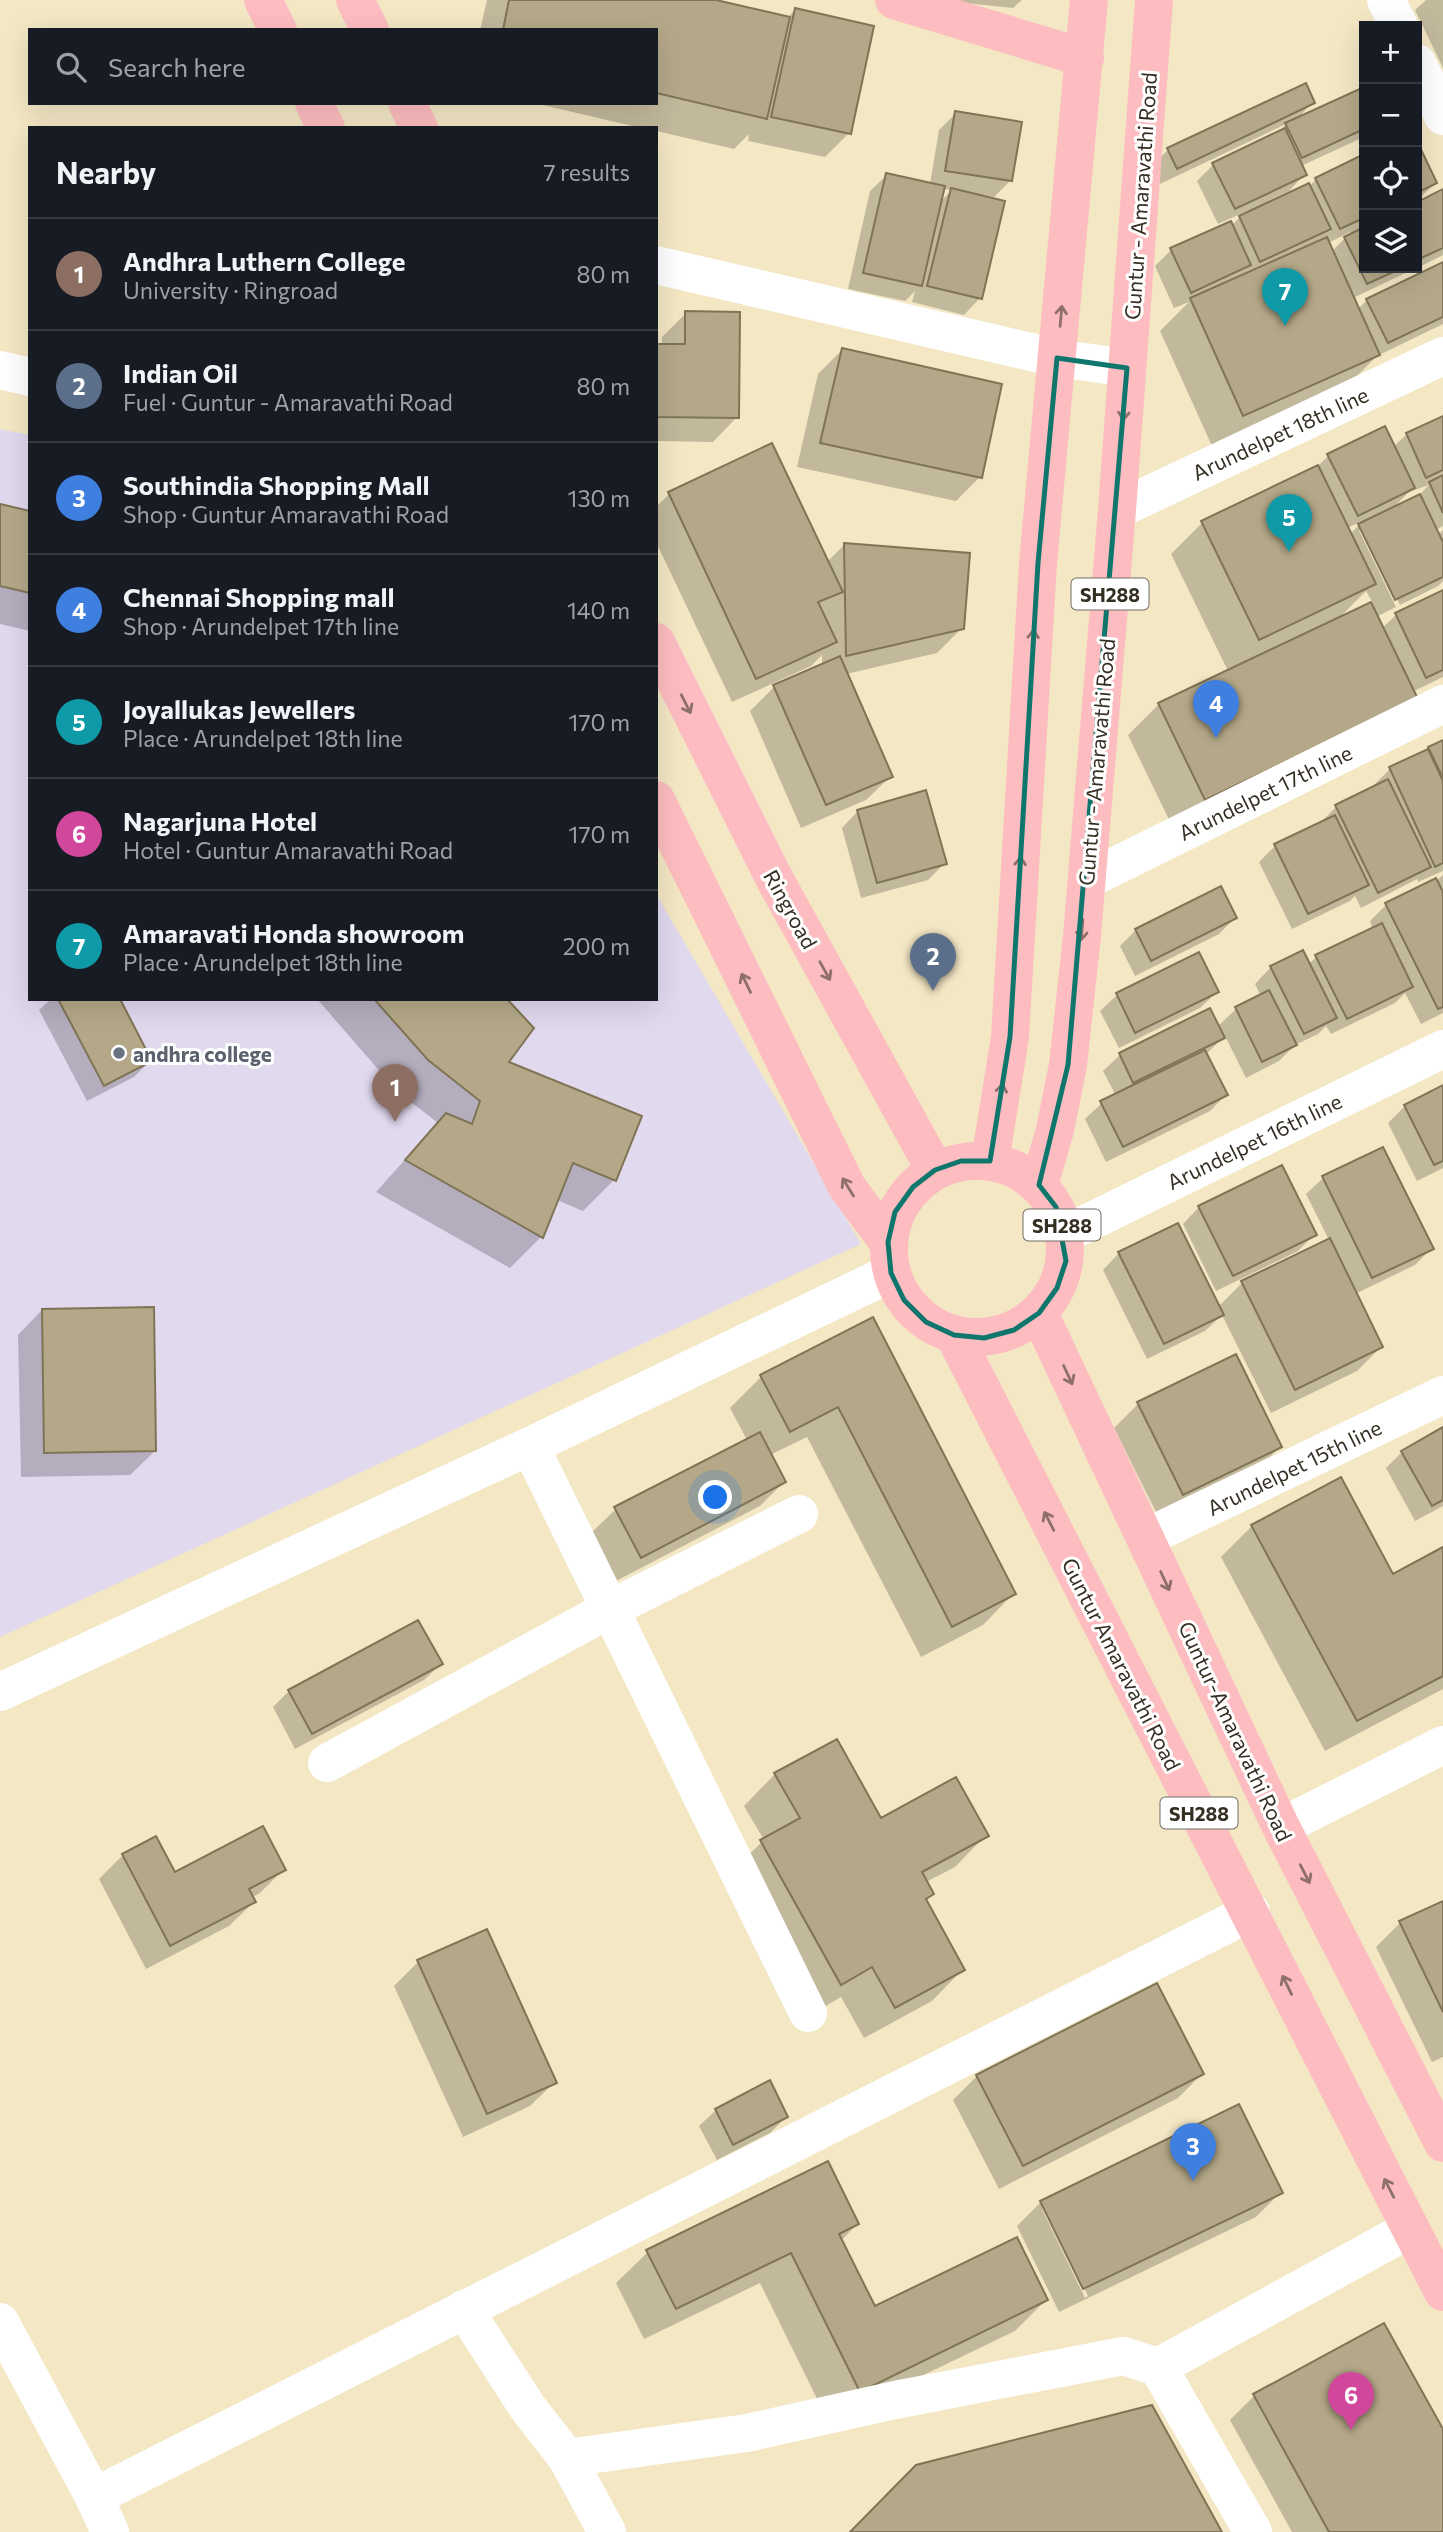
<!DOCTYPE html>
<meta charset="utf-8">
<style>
:root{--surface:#171b24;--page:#20242c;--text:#f1f3f6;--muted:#9ea1a6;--line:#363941;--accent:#2477c5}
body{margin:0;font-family:Commissioner,sans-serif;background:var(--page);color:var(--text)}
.controls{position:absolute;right:21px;top:21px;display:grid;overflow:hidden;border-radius:0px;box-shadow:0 7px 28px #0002}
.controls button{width:63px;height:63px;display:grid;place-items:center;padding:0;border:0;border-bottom:2px solid var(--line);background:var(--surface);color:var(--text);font:35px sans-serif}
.you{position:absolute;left:716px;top:1498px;width:24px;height:24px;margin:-18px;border:5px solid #fff;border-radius:50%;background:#1a73e8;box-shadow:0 0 0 10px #1a73e833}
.badge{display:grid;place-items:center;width:46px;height:46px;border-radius:50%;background:var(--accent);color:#fff;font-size:23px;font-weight:700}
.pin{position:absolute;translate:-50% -58px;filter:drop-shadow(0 2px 4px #0008)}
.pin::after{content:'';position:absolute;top:37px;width:24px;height:21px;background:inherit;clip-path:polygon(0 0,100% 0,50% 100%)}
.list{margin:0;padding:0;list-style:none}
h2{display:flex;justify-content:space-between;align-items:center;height:91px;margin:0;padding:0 28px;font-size:30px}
h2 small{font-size:23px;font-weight:400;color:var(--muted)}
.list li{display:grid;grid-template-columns:46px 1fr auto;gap:21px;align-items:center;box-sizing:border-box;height:112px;padding:0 28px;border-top:2px solid var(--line)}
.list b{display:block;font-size:26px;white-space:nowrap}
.list p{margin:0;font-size:23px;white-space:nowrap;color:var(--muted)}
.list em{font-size:23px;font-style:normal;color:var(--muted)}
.icon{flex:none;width:38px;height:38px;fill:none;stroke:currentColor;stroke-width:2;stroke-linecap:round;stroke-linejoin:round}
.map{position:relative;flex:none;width:1443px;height:2532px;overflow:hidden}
.search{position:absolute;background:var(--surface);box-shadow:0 7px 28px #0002;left:28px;top:28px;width:630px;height:77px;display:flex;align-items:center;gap:18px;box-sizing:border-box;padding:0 24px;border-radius:0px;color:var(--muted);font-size:26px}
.panel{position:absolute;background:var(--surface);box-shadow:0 7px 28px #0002;left:28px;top:126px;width:630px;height:875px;border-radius:0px}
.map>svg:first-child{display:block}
.education{fill:#e1d9ee}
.shadow{fill:#0003;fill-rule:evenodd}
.building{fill:#b4a888;stroke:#7f7455;stroke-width:2}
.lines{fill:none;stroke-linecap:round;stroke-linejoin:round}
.street{stroke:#fff;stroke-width:38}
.primary{stroke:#fdbdc0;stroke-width:38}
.oneway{stroke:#8e6f69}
.marked{fill:none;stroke:#0f766e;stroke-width:5;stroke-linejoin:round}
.worship-dot{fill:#6b7280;stroke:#fff;stroke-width:2.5}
.labels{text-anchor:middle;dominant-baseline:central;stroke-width:6;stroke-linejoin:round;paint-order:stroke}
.shield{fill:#fff;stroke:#716d64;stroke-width:2}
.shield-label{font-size:19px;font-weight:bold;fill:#342f22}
.street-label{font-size:21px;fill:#342f22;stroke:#fff}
.worship-label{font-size:21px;font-weight:bold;fill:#5b616d;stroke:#fff;text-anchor:start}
</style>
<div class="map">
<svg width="1443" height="2532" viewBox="0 0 1443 2532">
<rect width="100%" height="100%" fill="#f3e7c4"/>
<path class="education" d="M0,429L30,435V999H656V894L861,1244L0,1637Z"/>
<g class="shadow">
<path d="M487,0H708L787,18L795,10L849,133L825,157L748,141L749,134L734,149L656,131V128H641L534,103H656V30H480Z"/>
<path d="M936,0H1022L1013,8Z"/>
<path d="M1426,0H1443V68L1415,10Z"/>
<path d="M1305,85L1313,102L1296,120L1364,89V137L1301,166L1305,174L1289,191L1268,201L1269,204L1309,187L1316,179L1364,156V268H1416L1353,298L1358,309L1367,300L1443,264V324L1377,356L1347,386L1212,446L1160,331L1189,302L1174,308L1155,266L1171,250L1231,226L1245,212L1218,224L1197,181L1213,165L1277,134L1286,124L1160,184L1151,166L1168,150ZM1350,232H1351L1332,251L1328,243Z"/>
<path d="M956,113L1011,180L994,197L984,195L980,298L964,315L912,302L915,291L905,301L848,289L870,191L887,175L930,184L939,130ZM942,189L952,190L939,203Z"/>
<path d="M1417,146L1435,183L1417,201Z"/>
<path d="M1442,192L1443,255L1417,268V204Z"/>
<path d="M686,313L737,417L713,442L656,441V345H662V337Z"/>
<path d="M842,350L980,477L956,501L797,467L818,374Z"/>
<path d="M1443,418V526L1435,530L1438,535L1443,530V581L1438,586L1400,605L1362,530H1359L1396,607L1376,617L1382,628L1396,615L1443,592V677L1412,692L1174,830L1128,735L1159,704L1228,671L1171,554L1202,523L1316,468L1328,456L1393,447L1407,434ZM1429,485L1415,499L1392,509L1409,492ZM1363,521L1350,534L1347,528ZM1366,591L1373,603L1339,619V618Z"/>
<path d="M669,494L827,562L845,544L962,628L937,653L846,674L891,776L866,800L801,828L750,711L774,687L822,666V655L811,666L732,702L656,542V507Z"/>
<path d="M0,505L30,512V631L0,624Z"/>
<path d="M1443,742V871L1418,882L1417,879L1361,908L1355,896L1350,901L1292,929L1259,862L1275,846L1320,823L1336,807L1375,788L1374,785L1390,769Z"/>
<path d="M858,811L945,863L928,880L861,898L842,828Z"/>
<path d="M1443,875V1013L1421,1024L1405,993L1395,1003L1331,1034L1326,1026L1318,1034L1295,1045L1279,1061L1246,1078L1225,1036L1206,1054L1226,1095L1210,1111L1106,1162L1085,1119L1102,1103L1116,1096L1103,1071L1120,1055L1209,1011L1217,1027L1236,1009L1261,996L1255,984L1271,967L1308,965L1316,957L1373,929L1370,921L1386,905L1436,881Z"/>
<path d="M1235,918L1219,934L1135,976L1120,946L1136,930Z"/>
<path d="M1198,955L1217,992L1200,1008L1119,1048L1100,1011L1117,995Z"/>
<path d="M51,999H118L150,1061L134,1077L87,1101L39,1010Z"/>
<path d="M317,999H504L507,1063L614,1180L583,1211L557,1200L541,1237L510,1268L376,1192L438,1123L397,1091Z"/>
<path d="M1443,1087V1168L1417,1181L1388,1123L1405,1106Z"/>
<path d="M1382,1149L1431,1249L1415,1265L1355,1294L1381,1347L1357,1371L1271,1413L1222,1315L1205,1331L1147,1359L1103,1270L1119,1253L1218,1307L1242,1283L1329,1240L1306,1194L1323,1178Z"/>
<path d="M1199,1207L1315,1234L1298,1251L1216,1291L1183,1224Z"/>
<path d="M42,1310L155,1451L130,1475L21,1477L18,1335Z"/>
<path d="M872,1320L1014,1593L983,1625L921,1657L807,1437L770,1455L784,1482L760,1506L616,1581L591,1533L616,1509L747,1440L730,1408L762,1376Z"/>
<path d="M1138,1404L1280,1447L1256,1471L1159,1518L1114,1428Z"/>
<path d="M1443,1429V1506L1415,1521L1386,1468L1402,1452Z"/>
<path d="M1252,1526L1392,1576L1443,1549V1689L1325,1751L1221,1557Z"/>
<path d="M441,1664L424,1680L295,1749L273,1707L289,1691Z"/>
<path d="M775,1774L880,1820L986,1835L955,1867L926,1882L932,1894L925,1901L963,1969L932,2001L864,2038L841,1997L810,2015L730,1873L764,1840L744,1806Z"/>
<path d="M123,1855L174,1874L284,1869L260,1893L251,1898L254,1902L229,1926L146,1969L99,1879Z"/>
<path d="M1443,1902V2057L1432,2062L1376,1947L1400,1923Z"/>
<path d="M418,1962L555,2082L530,2106L463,2137L394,1986Z"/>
<path d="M1202,2074L1178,2098L999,2189L953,2100L977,2076Z"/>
<path d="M716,2110L786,2117L770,2133L717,2160L699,2126Z"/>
<path d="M1281,2192L1256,2217L1059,2312L1017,2226L1041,2202ZM1042,2209H1046L1088,2296L1085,2298Z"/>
<path d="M857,2224L841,2241L874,2308L1046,2300L1015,2331L828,2421L760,2283L644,2339L616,2283L648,2252Z"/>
<path d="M1383,2325L1443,2433V2532H1292L1230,2420L1254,2396Z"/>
</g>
<g class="building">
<path d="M509,0H716L790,17L767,119L656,93V30H503Z"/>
<path d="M795,8L874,26L851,134L771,117Z"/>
<path d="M1306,83L1315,103L1177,169L1167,148Z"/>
<path d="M1364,87V129L1302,158L1285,123Z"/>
<path d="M955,111L1022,122L1012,181L945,171Z"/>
<path d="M1285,128L1307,175L1235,209L1212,163Z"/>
<path d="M1417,141L1437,183L1417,193Z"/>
<path d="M1364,154V218L1340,229L1315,178Z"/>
<path d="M886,173L945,186L922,286L863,273Z"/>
<path d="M1309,183L1331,229L1260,262L1239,216Z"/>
<path d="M951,188L1005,201L982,299L927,286Z"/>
<path d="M1443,189V248L1417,260V202Z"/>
<path d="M1231,221L1251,265L1191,293L1170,248Z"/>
<path d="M1364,227V268H1402L1367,284L1344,237Z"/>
<path d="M1327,237L1380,355L1243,416L1190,298Z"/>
<path d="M1443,262V317L1388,343L1366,299Z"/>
<path d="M685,311L740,312L739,418L656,417V344H685Z"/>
<path d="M842,348L1002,384L982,478L820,443Z"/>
<path d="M1443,416V470L1426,478L1406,433Z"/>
<path d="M1385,426L1415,488L1358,516L1327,454Z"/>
<path d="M772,443L843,592L818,602L837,642L756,679L668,492Z"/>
<path d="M1318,465L1376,584L1259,640L1201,521Z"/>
<path d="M1443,475V513L1429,482Z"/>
<path d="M1420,494L1443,542V577L1395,600L1358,524Z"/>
<path d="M0,504L30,511V593L0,586Z"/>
<path d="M844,543L970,553L964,629L846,656Z"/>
<path d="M1443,590V670L1426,678L1395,613Z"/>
<path d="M1371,602L1418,699L1205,800L1158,703Z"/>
<path d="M840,656L893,777L826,805L773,685Z"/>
<path d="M1443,740V778L1428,747Z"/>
<path d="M1428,749L1443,781V863L1435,867L1389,767Z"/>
<path d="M1388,779L1431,867L1378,893L1335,805Z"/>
<path d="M926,790L947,864L877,883L857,810Z"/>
<path d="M1335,815L1369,885L1308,914L1274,844Z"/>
<path d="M1436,878L1443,892V1007L1438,1009L1385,903Z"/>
<path d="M1221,886L1237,918L1151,961L1135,929Z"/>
<path d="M1382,923L1413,987L1347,1019L1315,955Z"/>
<path d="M1303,950L1337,1018L1304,1034L1270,966Z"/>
<path d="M1199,952L1219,992L1135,1033L1116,993Z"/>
<path d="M1269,990L1297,1045L1262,1062L1235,1007Z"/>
<path d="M58,999H120L152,1061L104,1086Z"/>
<path d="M374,999H507L534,1028L509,1062L642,1116L616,1181L573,1163L543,1238L405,1160L446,1113L472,1124L480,1101L428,1060Z"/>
<path d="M1210,1008L1225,1038L1133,1083L1119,1053Z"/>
<path d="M1205,1050L1228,1095L1123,1147L1100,1101Z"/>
<path d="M1443,1085V1161L1434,1165L1404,1105Z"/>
<path d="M1383,1147L1434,1249L1372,1278L1322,1176Z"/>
<path d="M1282,1165L1317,1235L1233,1276L1198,1206Z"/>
<path d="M1178,1223L1224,1315L1164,1344L1118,1252Z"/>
<path d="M1330,1238L1383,1347L1295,1390L1241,1281Z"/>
<path d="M154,1307L156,1451L44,1453L42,1309Z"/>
<path d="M873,1317L1016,1594L952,1627L838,1407L790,1432L760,1375Z"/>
<path d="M1236,1354L1282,1447L1183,1495L1137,1402Z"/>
<path d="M1443,1427V1500L1432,1506L1401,1451Z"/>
<path d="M760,1432L786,1482L641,1558L614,1507Z"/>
<path d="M1341,1477L1393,1574L1443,1547V1676L1357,1721L1251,1525Z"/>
<path d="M418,1620L443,1664L312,1734L288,1690Z"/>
<path d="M837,1739L881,1818L956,1777L989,1836L922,1872L934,1894L926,1899L965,1970L895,2008L872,1967L841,1985L760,1840L800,1818L774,1773Z"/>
<path d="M263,1826L286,1870L249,1889L256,1902L170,1946L122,1854L156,1836L175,1872Z"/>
<path d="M1443,1901V2012L1399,1921Z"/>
<path d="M487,1929L557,2083L487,2114L417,1960Z"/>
<path d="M1157,1983L1204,2074L1023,2166L976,2075Z"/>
<path d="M770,2080L788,2117L733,2145L715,2109Z"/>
<path d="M1239,2104L1283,2193L1083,2289L1040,2201Z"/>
<path d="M828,2161L859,2224L839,2234L875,2306L1017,2237L1048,2300L860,2392L791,2253L676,2309L646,2250Z"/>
<path d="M1384,2323L1443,2429V2532H1329L1253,2394Z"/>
<path d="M1152,2405L1222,2532H850L916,2465Z"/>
</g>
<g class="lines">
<g class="street">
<path d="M1386,0L1399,26"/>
<path d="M1417,63L1443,116"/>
<path d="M656,265L1057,358L1127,368"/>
<path d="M0,370L30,377"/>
<path d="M1117,510L1443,356"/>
<path d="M1087,880L1443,704"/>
<path d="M1065,1234L1443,1049"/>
<path d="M530,1446L808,2013"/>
<path d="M1145,1538L1443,1395"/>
<path d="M0,1692L530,1446L891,1273"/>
<path d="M327,1763L608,1610L799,1514"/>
<path d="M1281,1827L1443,1745"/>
<path d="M464,2309L528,2408L567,2458"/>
<path d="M0,2322L94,2497L110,2532"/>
<path d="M1158,2367L1253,2532"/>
<path d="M94,2497L1251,1912"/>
<path d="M607,2532L567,2458L747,2433L895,2400L1123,2356L1158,2367L1410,2229"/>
</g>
<g class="primary">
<path d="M263,0L278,30"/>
<path d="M355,0L370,30"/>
<path d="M894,0L1085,58"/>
<path d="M314,103L326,128"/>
<path d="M407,103L419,128"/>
<path d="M656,642L774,878L935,1170"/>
<path d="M656,800L847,1187L888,1242"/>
<circle cx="977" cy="1249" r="88"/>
<path d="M990,1161L1010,1037L1038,563L1089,0"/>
<path d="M1039,1185L1055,1130L1068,1065L1082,936L1117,510L1154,0"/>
<path d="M1039,1313L1281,1827L1443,2143"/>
<path d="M954,1335L1443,2292"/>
</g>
</g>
<defs><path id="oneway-shaft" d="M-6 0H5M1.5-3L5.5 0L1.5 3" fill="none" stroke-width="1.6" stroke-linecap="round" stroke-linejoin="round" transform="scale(1.75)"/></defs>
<g class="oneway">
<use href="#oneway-shaft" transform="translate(1061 316) rotate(-85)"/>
<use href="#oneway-shaft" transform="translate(1124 410) rotate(94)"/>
<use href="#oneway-shaft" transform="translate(1033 640) rotate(-87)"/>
<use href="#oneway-shaft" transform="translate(686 704) rotate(63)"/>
<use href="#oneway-shaft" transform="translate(1020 867) rotate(-87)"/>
<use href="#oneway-shaft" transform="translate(1082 930) rotate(95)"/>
<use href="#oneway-shaft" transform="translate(825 971) rotate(61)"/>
<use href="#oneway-shaft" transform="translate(746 983) rotate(-116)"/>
<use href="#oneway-shaft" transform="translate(1001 1094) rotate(-81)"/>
<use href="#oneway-shaft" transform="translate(848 1187) rotate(-122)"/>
<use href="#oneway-shaft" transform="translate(1068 1375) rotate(65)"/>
<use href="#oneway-shaft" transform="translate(1049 1521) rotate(-117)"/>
<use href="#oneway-shaft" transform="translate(1165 1581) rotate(65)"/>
<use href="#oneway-shaft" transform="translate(1305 1874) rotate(63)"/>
<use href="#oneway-shaft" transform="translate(1287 1985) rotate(-116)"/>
<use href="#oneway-shaft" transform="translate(1389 2188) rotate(-117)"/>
</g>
<path class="marked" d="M1057,358L1127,368L1068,1065L1039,1185L1056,1207L1066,1261L1057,1288L1039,1313L1014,1330L984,1338L954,1335L926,1322L904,1300L891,1273L888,1242L895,1212L913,1187L935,1170L961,1161H990L1010,1037L1038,563Z"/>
<circle class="worship-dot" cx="119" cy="1053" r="7"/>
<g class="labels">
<g class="shield">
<rect x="1071.5" y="578.5" width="77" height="31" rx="5"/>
<rect x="1023.5" y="1209.5" width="77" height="31" rx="5"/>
<rect x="1160.5" y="1797.5" width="77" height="31" rx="5"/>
</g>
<g class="shield-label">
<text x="1110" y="594">SH288</text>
<text x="1062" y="1225">SH288</text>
<text x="1199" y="1813">SH288</text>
</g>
<g class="street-label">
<text transform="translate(1140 196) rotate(-86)">Guntur - Amaravathi Road</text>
<text transform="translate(1280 433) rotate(-25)">Arundelpet 18th line</text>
<text transform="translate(1096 762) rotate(-85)">Guntur - Amaravathi Road</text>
<text transform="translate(1265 792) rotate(-26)">Arundelpet 17th line</text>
<text transform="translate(791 909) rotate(61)">Ringroad</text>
<text transform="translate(1254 1141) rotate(-26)">Arundelpet 16th line</text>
<text transform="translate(1294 1467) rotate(-26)">Arundelpet 15th line</text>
<text transform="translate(1122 1664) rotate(63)">Guntur Amaravathi Road</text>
<text transform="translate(1236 1731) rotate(65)">Guntur-Amaravathi Road</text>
</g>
<g class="worship-label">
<text x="133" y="1053">andhra college</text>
</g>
</g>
</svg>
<div class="controls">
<button>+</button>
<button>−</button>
<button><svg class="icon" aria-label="locate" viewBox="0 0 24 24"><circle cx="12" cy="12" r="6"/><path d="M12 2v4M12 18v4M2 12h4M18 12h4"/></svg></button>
<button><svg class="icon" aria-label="layers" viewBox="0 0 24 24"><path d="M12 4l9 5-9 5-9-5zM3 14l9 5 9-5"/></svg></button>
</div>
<div class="you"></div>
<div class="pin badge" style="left:395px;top:1122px;background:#8d6e63">1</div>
<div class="pin badge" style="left:933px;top:991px;background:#5c6f8a">2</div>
<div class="pin badge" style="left:1193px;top:2181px;background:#3f7fe0">3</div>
<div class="pin badge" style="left:1216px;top:738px;background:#3f7fe0">4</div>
<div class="pin badge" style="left:1289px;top:552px;background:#0f9aa8">5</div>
<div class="pin badge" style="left:1351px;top:2430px;background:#d1479c">6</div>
<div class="pin badge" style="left:1285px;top:326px;background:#0f9aa8">7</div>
<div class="search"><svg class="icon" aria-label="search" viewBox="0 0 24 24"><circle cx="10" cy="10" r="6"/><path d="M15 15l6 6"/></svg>Search here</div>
<section class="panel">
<h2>Nearby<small>7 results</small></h2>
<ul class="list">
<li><span class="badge" style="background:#8d6e63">1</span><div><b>Andhra Luthern College</b><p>University · Ringroad</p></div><em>80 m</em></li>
<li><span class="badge" style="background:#5c6f8a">2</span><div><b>Indian Oil</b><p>Fuel · Guntur - Amaravathi Road</p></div><em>80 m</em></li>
<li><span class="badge" style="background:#3f7fe0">3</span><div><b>Southindia Shopping Mall</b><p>Shop · Guntur Amaravathi Road</p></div><em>130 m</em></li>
<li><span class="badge" style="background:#3f7fe0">4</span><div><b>Chennai Shopping mall</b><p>Shop · Arundelpet 17th line</p></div><em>140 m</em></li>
<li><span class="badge" style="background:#0f9aa8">5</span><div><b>Joyallukas Jewellers</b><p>Place · Arundelpet 18th line</p></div><em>170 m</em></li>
<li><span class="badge" style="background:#d1479c">6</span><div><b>Nagarjuna Hotel</b><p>Hotel · Guntur Amaravathi Road</p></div><em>170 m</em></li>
<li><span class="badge" style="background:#0f9aa8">7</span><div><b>Amaravati Honda showroom</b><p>Place · Arundelpet 18th line</p></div><em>200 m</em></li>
</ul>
</section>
</div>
